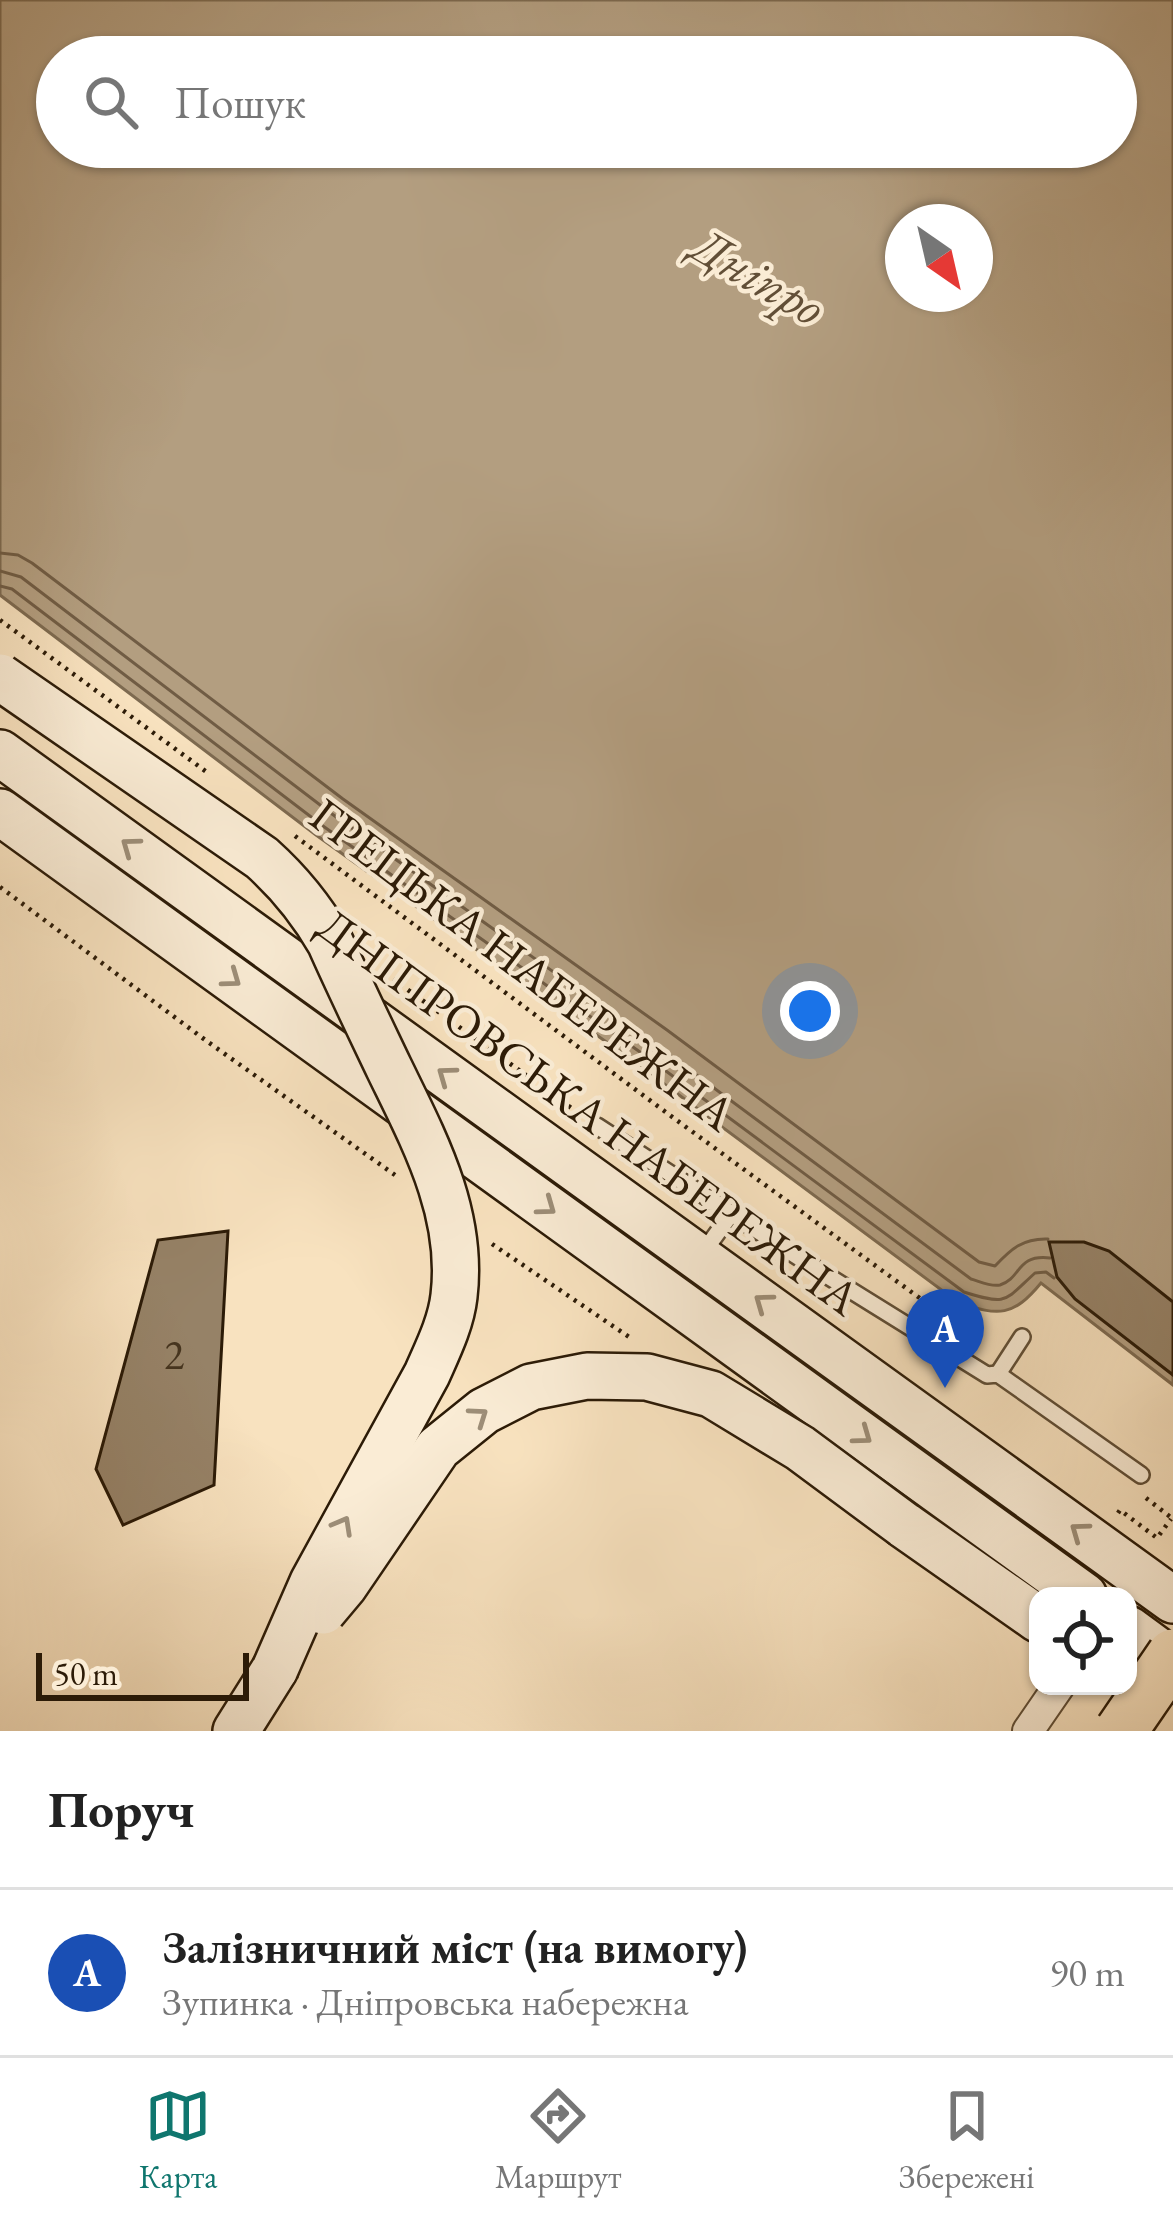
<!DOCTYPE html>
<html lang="uk">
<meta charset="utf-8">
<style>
:root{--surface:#fff;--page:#f2f2f2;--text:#222;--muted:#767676;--line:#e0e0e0;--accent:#0f766e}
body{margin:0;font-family:"EB Garamond",serif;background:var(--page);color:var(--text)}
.controls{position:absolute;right:36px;bottom:36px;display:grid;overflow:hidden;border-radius:24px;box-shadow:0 3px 9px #0004}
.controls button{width:108px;height:108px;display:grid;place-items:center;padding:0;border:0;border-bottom:3px solid var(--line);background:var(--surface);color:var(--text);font:60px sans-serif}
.compass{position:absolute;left:885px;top:204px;width:108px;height:108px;border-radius:50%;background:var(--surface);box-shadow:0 3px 9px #0004;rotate:146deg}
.scale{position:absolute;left:36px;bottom:30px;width:213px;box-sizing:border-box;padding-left:12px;border:6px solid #2c1b07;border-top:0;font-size:33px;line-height:42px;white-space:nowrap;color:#2c1b07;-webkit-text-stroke:9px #faecd5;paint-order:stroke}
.you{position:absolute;left:810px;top:1011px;width:42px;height:42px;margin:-30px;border:9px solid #fff;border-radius:50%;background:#1a73e8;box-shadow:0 0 0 18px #1a73e833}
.badge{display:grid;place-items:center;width:78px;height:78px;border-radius:50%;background:var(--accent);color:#fff;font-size:39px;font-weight:700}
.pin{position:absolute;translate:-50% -99px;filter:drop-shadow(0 3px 6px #0008)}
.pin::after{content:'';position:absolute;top:63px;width:42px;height:36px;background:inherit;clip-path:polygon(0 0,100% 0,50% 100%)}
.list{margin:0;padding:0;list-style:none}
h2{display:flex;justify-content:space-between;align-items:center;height:156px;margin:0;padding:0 48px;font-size:51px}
h2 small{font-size:39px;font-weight:400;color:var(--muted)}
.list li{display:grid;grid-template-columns:78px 1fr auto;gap:36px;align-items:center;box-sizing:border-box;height:168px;padding:0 48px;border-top:3px solid var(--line)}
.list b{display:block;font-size:45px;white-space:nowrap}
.list p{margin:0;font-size:39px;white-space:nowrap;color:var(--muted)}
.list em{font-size:39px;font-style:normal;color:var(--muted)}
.icon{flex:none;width:66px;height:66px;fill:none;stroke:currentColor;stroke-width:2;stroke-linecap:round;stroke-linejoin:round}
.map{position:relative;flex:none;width:1173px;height:1731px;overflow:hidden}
.search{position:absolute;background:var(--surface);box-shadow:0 3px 9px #0004;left:36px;right:36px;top:36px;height:132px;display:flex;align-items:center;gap:30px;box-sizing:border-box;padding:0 42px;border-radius:66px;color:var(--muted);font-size:45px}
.sheet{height:324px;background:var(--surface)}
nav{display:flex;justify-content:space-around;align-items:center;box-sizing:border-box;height:168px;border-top:3px solid var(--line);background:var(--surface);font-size:33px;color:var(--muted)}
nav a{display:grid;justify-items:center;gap:6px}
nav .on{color:var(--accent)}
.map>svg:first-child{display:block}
.water{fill:#b39e80;stroke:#7d6a50;stroke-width:3;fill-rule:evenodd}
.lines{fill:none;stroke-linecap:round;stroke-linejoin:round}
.shore{stroke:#705c44;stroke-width:3}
.building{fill:#968267;stroke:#2c1b07;stroke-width:3}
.lane-casing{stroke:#5f4d35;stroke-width:20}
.street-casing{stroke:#5f4d35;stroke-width:34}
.secondary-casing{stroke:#2c1b07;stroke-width:50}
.path{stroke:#2c1b07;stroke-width:4.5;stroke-dasharray:3 6;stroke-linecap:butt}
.lane{stroke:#faecd5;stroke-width:15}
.street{stroke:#faecd5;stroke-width:30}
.secondary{stroke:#faecd5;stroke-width:45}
.secondary-bridge-casing{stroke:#2c1b07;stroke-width:50;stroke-linecap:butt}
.primary-bridge-casing{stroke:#2c1b07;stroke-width:56;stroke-linecap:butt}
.secondary-bridge{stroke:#faecd5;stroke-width:45}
.primary-bridge{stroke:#f8e2bf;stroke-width:51}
.oneway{stroke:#9d8e78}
.labels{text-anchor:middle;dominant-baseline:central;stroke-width:9;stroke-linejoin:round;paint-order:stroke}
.number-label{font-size:42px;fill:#46351f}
.street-label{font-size:48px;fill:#2c1b07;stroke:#faecd5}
.water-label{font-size:51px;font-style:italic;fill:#624f37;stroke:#faecd5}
</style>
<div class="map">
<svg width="1173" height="1731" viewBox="0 0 1173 1731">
<rect width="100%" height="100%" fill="#f8e2bf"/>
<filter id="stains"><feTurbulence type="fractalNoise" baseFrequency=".00167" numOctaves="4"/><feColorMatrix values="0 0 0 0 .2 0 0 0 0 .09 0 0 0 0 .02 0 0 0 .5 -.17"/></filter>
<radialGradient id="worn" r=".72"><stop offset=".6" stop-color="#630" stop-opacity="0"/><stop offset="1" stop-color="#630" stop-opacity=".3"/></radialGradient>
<path class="water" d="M0,0H1173V1385L1041,1283C1013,1317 999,1316 959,1303L640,1066L316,835L0,595ZM57,57H1116V147H57ZM903,222H975V294H903Z"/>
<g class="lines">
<g class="shore">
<path d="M0,553L18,555L32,563L343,799L667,1030L979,1262L995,1266C1011,1249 1023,1238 1048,1239"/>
<path d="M0,571L21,577L332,814L656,1045L971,1279C979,1281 990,1287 1000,1285C1022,1278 1016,1254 1050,1258"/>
<path d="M0,586L12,589L323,826L647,1057L964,1292C1008,1306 1004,1301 1035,1273L1046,1272L1054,1278"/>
</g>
</g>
<g class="building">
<path d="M228,1231L214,1485L123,1525L96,1469L158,1240Z"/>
<path d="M1049,1242H1084L1109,1251L1173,1302V1375L1075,1299L1057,1277Z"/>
</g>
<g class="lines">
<g class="lane-casing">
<g id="lane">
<path d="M597,1126L818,1270L987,1375L998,1374L1141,1475"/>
<path d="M702,1254L731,1214"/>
<path d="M998,1374L1022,1337"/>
</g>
</g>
<g class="street-casing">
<path id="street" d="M1028,1731L1059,1686"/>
</g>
<g class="secondary-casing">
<g id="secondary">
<path d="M0,753L1173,1600"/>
<path d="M0,812L1084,1596"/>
<path d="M904,1525L1038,1619"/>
<path d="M1128,1629L1173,1662"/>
<path d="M236,1731L275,1669"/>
</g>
</g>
<g class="path">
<path d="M0,620L208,773"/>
<path d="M295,836L675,1119L977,1340L979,1344"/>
<path d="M0,887L208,1042L395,1175"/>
<path d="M386,974L581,1115"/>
<path d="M492,1244L632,1339"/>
<path d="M1146,1498L1173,1519"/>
<path d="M1118,1513L1120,1510L1157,1538L1171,1519"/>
</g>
<use href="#lane" class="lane"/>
<use href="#street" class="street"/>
<use href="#secondary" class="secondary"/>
<g class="secondary-bridge-casing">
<g id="secondary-bridge">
<path d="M0,677L262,858C291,884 311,909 330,942C349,985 369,1026 389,1068C424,1140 464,1213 454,1296C451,1323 438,1349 427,1374L313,1582L275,1669"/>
<path d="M323,1611L344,1586L438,1448L484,1411L531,1387L587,1376L647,1377L711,1394L800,1448L904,1525"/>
</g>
</g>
<g class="primary-bridge-casing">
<path id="primary-bridge" d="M1121,1731L1173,1655"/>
</g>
<use href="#secondary-bridge" class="secondary-bridge"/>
<use href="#primary-bridge" class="primary-bridge"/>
</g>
<defs><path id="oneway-chevron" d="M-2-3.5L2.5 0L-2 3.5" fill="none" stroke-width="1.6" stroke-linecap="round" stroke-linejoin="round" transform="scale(3)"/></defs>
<g class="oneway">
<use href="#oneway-chevron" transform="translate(130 846) rotate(-144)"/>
<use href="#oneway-chevron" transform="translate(232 979) rotate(36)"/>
<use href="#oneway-chevron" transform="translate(446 1075) rotate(-144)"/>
<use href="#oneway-chevron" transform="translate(547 1207) rotate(36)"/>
<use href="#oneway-chevron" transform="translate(763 1302) rotate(-144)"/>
<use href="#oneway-chevron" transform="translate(479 1416) rotate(-35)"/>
<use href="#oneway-chevron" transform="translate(863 1436) rotate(36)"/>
<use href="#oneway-chevron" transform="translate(343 1525) rotate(-61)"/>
<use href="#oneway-chevron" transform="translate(1079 1531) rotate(-144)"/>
</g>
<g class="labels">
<g class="number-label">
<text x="174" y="1354">2</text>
</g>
<g class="street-label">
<text transform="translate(523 964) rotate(37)">ГРЕЦЬКА НАБЕРЕЖНА</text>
<text transform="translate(589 1111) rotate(36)">ДНІПРОВСЬКА НАБЕРЕЖНА</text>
</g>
<g class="water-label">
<text transform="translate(759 276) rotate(30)">Дніпро</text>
</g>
</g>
<rect width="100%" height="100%" filter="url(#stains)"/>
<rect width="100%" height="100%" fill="url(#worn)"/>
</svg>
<div class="controls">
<button><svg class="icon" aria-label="locate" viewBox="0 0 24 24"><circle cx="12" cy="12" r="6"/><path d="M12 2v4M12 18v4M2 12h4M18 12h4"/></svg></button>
</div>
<svg class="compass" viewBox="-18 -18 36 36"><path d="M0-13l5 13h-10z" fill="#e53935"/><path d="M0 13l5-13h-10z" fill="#767676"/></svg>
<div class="scale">50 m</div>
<div class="you"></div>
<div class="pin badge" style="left:945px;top:1388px;background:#1a4fb4">A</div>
<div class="search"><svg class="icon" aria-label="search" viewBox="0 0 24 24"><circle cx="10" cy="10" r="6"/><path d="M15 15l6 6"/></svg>Пошук</div>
</div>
<section class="sheet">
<h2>Поруч<small></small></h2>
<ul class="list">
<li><span class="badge" style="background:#1a4fb4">A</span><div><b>Залізничний міст (на вимогу)</b><p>Зупинка · Дніпровська набережна</p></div><em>90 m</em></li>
</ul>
</section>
<nav>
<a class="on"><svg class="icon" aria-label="map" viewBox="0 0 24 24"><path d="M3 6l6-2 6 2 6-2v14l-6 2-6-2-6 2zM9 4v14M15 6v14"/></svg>Карта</a>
<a><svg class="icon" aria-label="directions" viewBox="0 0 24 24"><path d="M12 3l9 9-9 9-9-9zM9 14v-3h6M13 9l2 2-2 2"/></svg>Маршрут</a>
<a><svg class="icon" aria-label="saved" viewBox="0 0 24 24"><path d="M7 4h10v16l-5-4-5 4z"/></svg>Збережені</a>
</nav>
